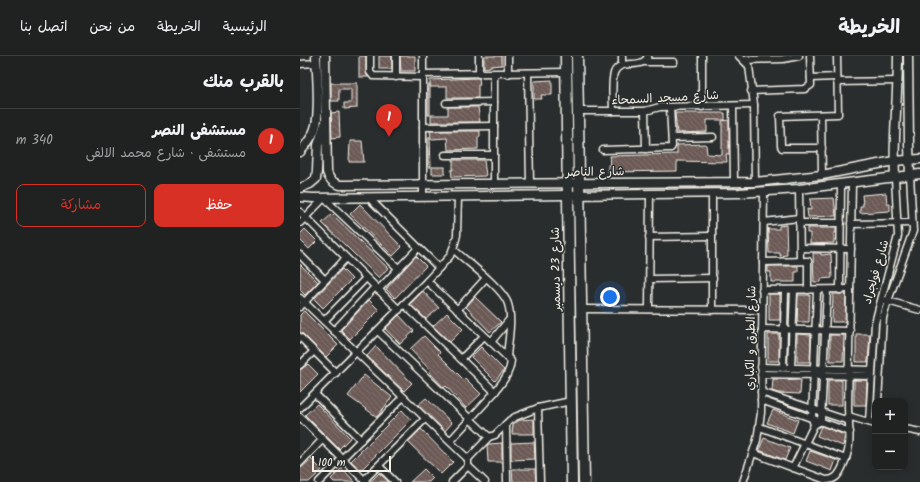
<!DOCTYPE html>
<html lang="ar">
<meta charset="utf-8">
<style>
:root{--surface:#202222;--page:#282a2a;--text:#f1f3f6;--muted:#a2a4a5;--line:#3d3f40;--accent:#d93025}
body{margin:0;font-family:Kalam,"Playpen Sans Arabic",sans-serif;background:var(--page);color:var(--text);direction:rtl}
.controls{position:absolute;right:12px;bottom:12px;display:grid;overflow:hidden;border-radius:8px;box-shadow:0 2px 10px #0003}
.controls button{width:36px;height:36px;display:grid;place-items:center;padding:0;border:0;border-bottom:1px solid var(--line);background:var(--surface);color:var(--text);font:20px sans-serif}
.scale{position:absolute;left:12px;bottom:10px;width:79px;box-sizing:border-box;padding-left:4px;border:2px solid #f4f1e8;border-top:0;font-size:11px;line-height:14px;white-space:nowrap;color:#f4f1e8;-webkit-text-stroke:3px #2a2d2e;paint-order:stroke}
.you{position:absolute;left:310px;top:241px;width:14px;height:14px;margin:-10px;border:3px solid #fff;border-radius:50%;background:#1a73e8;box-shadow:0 0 0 6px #1a73e833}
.badge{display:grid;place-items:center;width:26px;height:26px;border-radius:50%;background:var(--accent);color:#fff;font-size:13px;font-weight:700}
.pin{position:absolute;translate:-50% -33px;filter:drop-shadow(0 1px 2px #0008)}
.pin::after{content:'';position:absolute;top:21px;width:14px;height:12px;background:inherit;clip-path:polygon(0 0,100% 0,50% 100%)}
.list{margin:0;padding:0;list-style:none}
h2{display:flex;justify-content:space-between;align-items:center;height:52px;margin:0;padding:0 16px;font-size:17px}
h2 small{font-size:13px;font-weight:400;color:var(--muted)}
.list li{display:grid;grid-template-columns:26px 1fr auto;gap:12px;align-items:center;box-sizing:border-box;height:64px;padding:0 16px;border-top:1px solid var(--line)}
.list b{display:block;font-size:15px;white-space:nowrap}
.list p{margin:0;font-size:13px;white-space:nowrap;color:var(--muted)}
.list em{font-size:13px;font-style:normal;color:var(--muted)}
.actions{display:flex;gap:8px;padding:12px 16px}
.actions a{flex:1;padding:9px 0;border:1px solid var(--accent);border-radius:8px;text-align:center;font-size:14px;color:var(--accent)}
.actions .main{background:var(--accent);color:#fff}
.map{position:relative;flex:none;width:620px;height:426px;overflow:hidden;direction:ltr}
header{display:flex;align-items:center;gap:24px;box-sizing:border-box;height:56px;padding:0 20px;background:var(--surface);border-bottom:1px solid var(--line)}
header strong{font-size:19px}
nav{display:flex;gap:22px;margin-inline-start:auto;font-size:14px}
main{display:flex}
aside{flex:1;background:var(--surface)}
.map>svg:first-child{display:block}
.building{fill:url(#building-back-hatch);stroke:#f4f1e8}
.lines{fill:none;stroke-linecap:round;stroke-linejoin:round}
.minor-casing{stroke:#f4f1e8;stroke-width:9}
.tertiary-casing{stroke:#f4f1e8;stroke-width:11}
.primary-casing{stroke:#f4f1e8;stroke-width:13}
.minor{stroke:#2a2d2e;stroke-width:6}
.tertiary{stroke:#2a2d2e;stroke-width:8}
.primary{stroke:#2a2d2e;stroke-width:10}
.labels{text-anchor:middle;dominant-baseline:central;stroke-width:3;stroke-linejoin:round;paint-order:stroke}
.street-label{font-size:12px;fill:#f4f1e8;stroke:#2a2d2e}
</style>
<header>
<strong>الخريطة</strong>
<nav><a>الرئيسية</a><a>الخريطة</a><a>من نحن</a><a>اتصل بنا</a></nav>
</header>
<main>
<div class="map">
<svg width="620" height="426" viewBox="0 0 620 426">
<defs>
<pattern id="building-back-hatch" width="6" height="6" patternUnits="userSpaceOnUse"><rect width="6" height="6" fill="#6c5a57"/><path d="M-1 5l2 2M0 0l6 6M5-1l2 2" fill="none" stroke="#82726f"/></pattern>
</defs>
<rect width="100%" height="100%" fill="#2a2d2e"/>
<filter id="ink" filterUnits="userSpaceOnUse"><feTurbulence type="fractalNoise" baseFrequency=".025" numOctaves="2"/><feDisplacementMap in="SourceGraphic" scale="8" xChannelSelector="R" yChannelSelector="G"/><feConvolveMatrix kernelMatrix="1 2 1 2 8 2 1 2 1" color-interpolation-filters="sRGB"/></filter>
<g filter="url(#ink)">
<g class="building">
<path d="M59,0H66V16L68,21H59Z"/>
<rect x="79" y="0" width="13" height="13"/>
<path d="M100,0H115V15H101Z"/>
<path d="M184,0H202V9L190,10V11L184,12Z"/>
<path d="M177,22H179L180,29H178V42H147V31H130V24Z"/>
<path d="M252,24V39H241L242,43H234V25Z"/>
<path d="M31,27H57V52L44,53V47H51V33H39V45H31Z"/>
<rect x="128" y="29" width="2" height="30"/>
<path d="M148,51H178L180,66H131V59H148Z"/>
<path d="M39,56L40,81L32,82L31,57Z"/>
<path d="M375,57H425V64H407V76L377,77Z"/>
<path d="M429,64V98H426L427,106L377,105V115L308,116V109H311L310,100L377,98V89L406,88L407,98L422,99V65Z"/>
<path d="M130,75H180V81H178V93L148,94L147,82L131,83Z"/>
<path d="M128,81H130L131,111H128Z"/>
<path d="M50,85H62L64,106H49Z"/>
<path d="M153,104H184L186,120L152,121L151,114H153Z"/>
<rect x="132" y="111" width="13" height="7"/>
<path d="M586,137L587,148H590V155L560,157V150H563L562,139Z"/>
<path d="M534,142L536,160L508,161L507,153L511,154L510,143Z"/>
<path d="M60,148L102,191L93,200L50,158Z"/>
<path d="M32,158L88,212L79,222L22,167Z"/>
<path d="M486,169L487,199L480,200V197H469L468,173H479V170Z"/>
<path d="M507,172H536V177H534V187L510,188V177H507Z"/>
<path d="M5,173L17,185L9,193L0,184V178Z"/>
<path d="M513,197H521V199L531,198L532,222L521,223V226H514Z"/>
<path d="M116,200L126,210L95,242L86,233Z"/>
<path d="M0,208L18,226L5,239L0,234Z"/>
<path d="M468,210H498V216H495V226H471V216H468Z"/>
<path d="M42,213L52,223L23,252L14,243Z"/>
<path d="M123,235L139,252L126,263L110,248Z"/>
<rect x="469" y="238" width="11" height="26"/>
<path d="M533,238H546L545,266H532Z"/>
<path d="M498,239H510L509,266H497Z"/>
<path d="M175,241L201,266L190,276L166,251Z"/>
<path d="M69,244L79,254L50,283L41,274Z"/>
<path d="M4,255L38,289L26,301L3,278L0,277V259Z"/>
<path d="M147,257L163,273L150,286L133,270Z"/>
<path d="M99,259L114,275L100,288L85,273Z"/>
<rect x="468" y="278" width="11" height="27"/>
<path d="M497,278L511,279L510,306H497Z"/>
<path d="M556,278H570L568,306H556Z"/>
<path d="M530,279H544L543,305H530Z"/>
<path d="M124,280L140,296L138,298L164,324L165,322L181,338L166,352L146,330L144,332L129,316L130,314L110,293Z"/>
<path d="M76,290L112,327L104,335L67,300Z"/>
<path d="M181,291L204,314L195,325L171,301Z"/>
<path d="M8,308L18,318L0,336V314Z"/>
<path d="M64,319L92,341L77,361L48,340Z"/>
<path d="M473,323L501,324L500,338L478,337L472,335Z"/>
<rect x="528" y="324" width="14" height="25"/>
<path d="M554,324H567L566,349H554Z"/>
<path d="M126,342L152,367L145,375L118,349Z"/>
<path d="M17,348L50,382L39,393L5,359Z"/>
<path d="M102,354L111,364L61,414L51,405Z"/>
<path d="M473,354L498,364L493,377L467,367Z"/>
<path d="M234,363V378H212L213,368L220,364Z"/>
<path d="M521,370L545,379L543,390L517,380Z"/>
<path d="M121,373L153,406L141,418L108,386Z"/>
<path d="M464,382L490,392L485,404L459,394Z"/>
<path d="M234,386L235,403L211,404V387Z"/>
<path d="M202,387V406H188L187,389L189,388Z"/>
<path d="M510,395L536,404L532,415L506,405Z"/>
<path d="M11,403L22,414L9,426H0V413Z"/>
<path d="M42,412L55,426H34L31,423Z"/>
<path d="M124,413L133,422L129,426H110Z"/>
<path d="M212,413H235L236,426H213Z"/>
<path d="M79,417L89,426H70Z"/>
</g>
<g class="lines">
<g class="minor-casing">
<g id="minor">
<path d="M70,0V16L73,20L123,21"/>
<path d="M96,0V21"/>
<path d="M123,0V141"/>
<path d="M179,0V18"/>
<path d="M322,0V9"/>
<path d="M402,0V51"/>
<path d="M439,0L449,10L454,49L455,126"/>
<path d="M444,4L483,3L499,0"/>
<path d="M345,6H374"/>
<path d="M0,8L16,7"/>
<path d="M228,17L230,128"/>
<path d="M123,18L266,16"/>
<path d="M194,18V129"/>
<path d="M208,18V0"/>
<path d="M511,22L537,21"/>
<path d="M537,26L598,25"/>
<path d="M451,35L505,33L511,29L510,0"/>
<path d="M146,47L194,46"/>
<path d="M433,50L434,127"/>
<path d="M278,55H345L360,51L454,49"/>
<path d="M313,55C313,45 311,27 314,17C320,1 342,15 348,0"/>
<path d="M345,55L346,93"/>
<path d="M521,59L522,119"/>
<path d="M123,71L194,70"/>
<path d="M372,82L413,81"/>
<path d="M522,92H482L481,90L480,60L538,58L537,0"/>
<path d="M303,94L371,92L372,90L370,51"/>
<path d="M145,99H194"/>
<path d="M499,133L500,205"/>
<path d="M69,142L139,212"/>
<path d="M0,156L99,254"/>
<path d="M464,166L499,162"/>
<path d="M0,167L24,142L98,212"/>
<path d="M499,167H541"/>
<path d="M551,168L612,167"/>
<path d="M349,181L412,180"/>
<path d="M500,192L551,193"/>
<path d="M153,193C166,205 204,233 208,248C213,264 208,285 207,301L211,305C210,318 202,326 195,336"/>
<path d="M0,199L25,224"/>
<path d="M463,206L508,205V234"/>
<path d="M350,223L413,222"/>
<path d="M127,225L207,301"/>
<path d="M78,234L118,192"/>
<path d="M462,234L550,233"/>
<path d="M540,234L541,128"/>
<path d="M0,242L168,403"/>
<path d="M584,244L620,254"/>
<path d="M104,248L195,336L150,385"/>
<path d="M0,251L46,202"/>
<path d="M281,253L462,254"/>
<path d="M349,253L350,138"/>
<path d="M157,254L186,222"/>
<path d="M412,254V137"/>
<path d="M24,265L66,222"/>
<path d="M462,273L550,275"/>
<path d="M34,275L75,231"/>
<path d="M78,275L189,381"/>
<path d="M0,281L36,317"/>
<path d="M191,286L209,264"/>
<path d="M161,303L184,280"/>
<path d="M0,309L14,295"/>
<path d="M461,311L572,314"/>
<path d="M483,312L485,234"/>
<path d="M491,312L494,234"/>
<path d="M461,318L571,320"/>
<path d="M461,336L549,365"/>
<path d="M15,338L61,384"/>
<path d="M461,344L550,376"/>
<path d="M578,345L583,262L588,245L613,175L610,119"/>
<path d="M0,352L127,225L150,200L155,187L157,179L158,141"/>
<path d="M238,352L240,426"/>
<path d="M548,360L575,368"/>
<path d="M0,361L66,426"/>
<path d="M569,366L575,267L598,180L595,121"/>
<path d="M206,368L207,426"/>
<path d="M514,369L512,362L517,234"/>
<path d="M460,371L546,403"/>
<path d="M605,373L620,376"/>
<path d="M453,397L526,424C535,424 538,420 542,412C553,389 549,376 548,352L552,127"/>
<path d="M0,407L23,383"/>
<path d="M79,410L95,426"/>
<path d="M168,410L185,426"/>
<path d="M493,412L514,369L521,365L527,234"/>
<path d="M64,424L126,362"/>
<path d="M19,426L103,341"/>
<path d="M152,426L168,410V403L189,381L195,379L210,364L215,361L238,352L271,345"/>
<path d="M443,426L457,384L461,357L464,136"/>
</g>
</g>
<g class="tertiary-casing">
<g id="tertiary">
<path d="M25,0L27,116C29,124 33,127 40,129L455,126L522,119L594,105L620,103"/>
<path d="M608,0L609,89L610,119"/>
<path d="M0,96C7,88 14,79 16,69C20,51 17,19 16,0"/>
<path d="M595,121C593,81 598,40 598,0"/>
<path d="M0,132L10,128L16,123L17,115L18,89L25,68"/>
<path d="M0,141L13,142L439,137L499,133L620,118"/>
</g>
</g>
<g class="primary-casing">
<g id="primary">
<path d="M266,0L272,426"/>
<path d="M277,0L284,426"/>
</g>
</g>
<use href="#minor" class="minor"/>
<use href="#tertiary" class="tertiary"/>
<use href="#primary" class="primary"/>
</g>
</g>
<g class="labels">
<g class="street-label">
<text transform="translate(365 42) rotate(-3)">شارع مسجد السمحاء</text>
<text transform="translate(295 116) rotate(-1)">شارع الناصر</text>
<text transform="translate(256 213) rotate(-91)">شارع 23 ديسمبر</text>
<text transform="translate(576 216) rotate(-74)">شارع فولجراد</text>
<text transform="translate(451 282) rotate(-89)">شارع الطرق و الكباري</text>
</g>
</g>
</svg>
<div class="controls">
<button>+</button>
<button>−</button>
</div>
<div class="scale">100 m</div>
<div class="you"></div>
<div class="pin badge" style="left:89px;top:81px">1</div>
</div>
<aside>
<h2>بالقرب منك<small></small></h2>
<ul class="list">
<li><span class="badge">1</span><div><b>مستشفى النصر</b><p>مستشفى · شارع محمد الالفى</p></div><em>340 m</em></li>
</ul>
<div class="actions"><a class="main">حفظ</a><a>مشاركة</a></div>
</aside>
</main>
